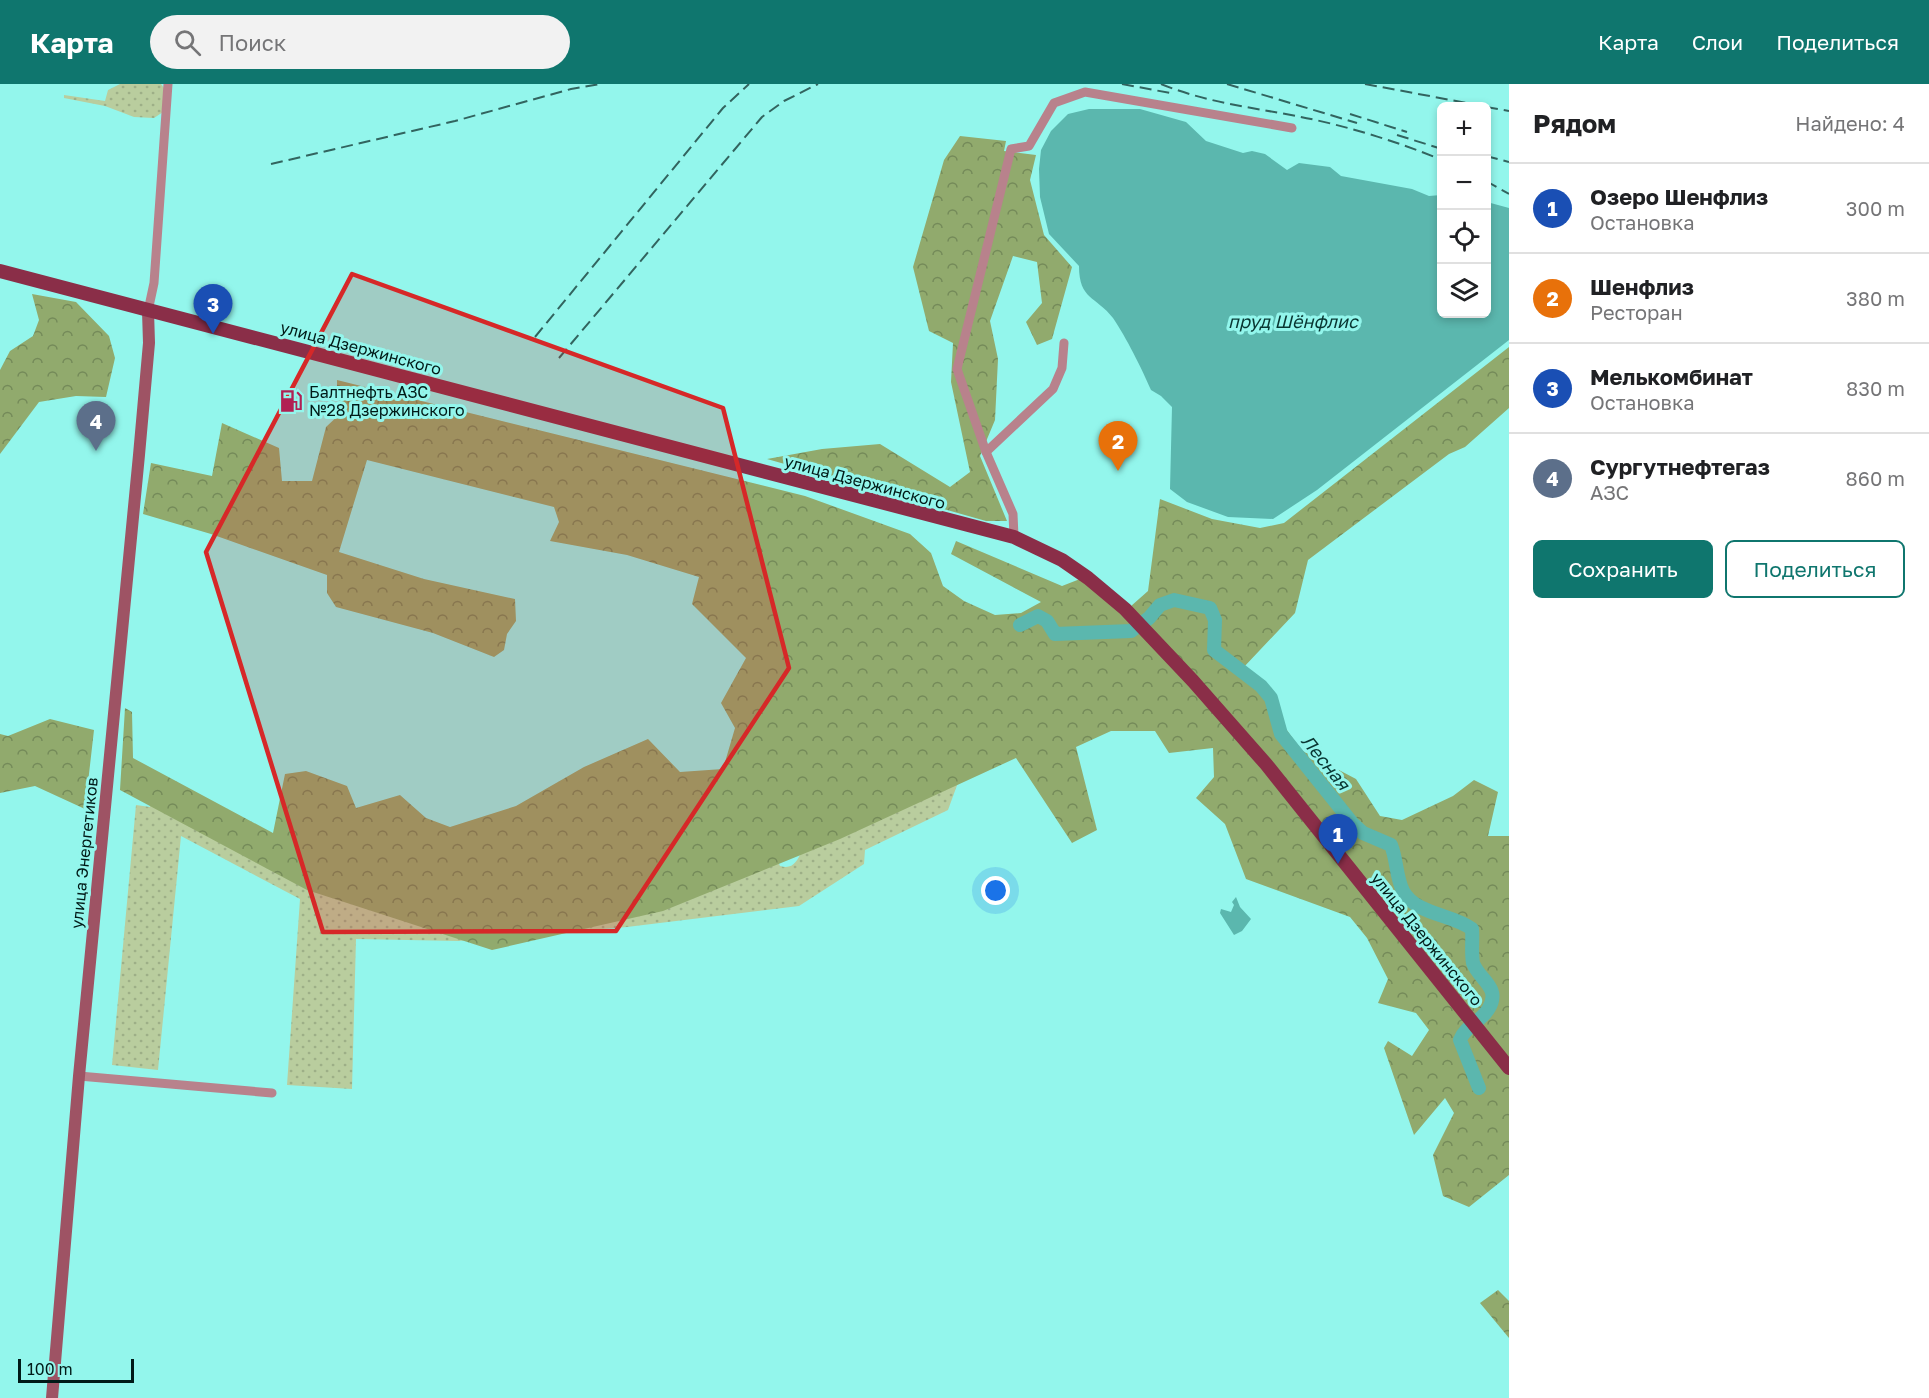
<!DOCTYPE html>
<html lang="ru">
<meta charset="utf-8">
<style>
:root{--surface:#fff;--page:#f2f2f2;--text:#202124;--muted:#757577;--line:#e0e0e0;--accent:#0f766e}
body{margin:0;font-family:"Golos Text",sans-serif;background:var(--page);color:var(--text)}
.controls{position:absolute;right:18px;top:18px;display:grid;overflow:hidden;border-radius:9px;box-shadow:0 3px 9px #0003}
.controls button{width:54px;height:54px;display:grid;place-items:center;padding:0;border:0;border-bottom:2px solid var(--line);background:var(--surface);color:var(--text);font:30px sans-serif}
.scale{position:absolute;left:18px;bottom:15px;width:116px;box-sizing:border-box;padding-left:6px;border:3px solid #001a17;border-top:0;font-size:16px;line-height:21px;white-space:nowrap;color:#001a17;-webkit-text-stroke:4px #93f6ec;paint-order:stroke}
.you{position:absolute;left:996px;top:807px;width:21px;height:21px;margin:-15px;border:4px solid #fff;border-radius:50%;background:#1a73e8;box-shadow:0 0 0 9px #1a73e833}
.badge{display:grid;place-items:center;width:39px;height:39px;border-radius:50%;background:var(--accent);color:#fff;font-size:20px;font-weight:700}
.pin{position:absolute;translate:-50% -50px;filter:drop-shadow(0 2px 3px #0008)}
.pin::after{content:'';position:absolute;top:32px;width:21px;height:18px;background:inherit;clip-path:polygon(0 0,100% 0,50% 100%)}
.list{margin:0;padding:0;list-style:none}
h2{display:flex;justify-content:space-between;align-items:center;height:78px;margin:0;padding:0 24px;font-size:26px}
h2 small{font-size:20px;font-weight:400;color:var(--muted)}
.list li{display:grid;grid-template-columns:39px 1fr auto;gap:18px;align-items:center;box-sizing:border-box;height:90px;padding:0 24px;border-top:2px solid var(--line)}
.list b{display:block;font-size:22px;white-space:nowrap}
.list p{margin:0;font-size:20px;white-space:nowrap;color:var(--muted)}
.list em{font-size:20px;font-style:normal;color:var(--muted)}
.actions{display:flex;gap:12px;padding:18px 24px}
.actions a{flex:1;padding:14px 0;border:2px solid var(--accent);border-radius:9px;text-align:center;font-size:21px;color:var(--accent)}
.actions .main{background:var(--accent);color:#fff}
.icon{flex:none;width:33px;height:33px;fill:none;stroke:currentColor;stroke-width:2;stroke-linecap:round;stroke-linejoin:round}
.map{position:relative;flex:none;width:1509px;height:1314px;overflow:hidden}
header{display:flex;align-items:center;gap:36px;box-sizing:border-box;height:84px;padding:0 30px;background:var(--accent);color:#fff}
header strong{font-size:28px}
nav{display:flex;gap:33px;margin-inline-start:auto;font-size:21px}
.search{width:420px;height:54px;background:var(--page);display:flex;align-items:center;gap:15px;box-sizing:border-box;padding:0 21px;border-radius:33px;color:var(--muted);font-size:22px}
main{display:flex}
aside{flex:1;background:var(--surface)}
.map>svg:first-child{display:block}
.grass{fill:url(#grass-dots)}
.forest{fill:url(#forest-crowns)}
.water{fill:#5bb7ae}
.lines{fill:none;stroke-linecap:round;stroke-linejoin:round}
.river{stroke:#5bb7ae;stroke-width:14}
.minor{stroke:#b8828c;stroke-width:9}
.secondary{stroke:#9e5364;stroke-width:12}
.primary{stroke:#8a2e48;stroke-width:14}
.rail{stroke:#32645f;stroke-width:2;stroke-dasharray:12 6;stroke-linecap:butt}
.marked{fill:#d62828;fill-opacity:0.2;stroke:#d62828;stroke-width:4.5;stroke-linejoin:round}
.labels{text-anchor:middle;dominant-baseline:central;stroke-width:6;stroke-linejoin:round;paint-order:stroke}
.street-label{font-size:16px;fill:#001a17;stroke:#93f6ec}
.poi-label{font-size:16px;fill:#001a17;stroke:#93f6ec;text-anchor:start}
.water-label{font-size:18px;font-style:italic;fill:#093632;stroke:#93f6ec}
</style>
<header>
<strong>Карта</strong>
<div class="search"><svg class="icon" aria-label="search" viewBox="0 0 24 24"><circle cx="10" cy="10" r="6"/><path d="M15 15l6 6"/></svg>Поиск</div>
<nav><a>Карта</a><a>Слои</a><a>Поделиться</a></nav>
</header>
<main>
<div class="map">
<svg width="1509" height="1314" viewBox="0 0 1509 1314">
<defs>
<pattern id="grass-dots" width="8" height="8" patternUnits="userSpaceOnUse" patternTransform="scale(1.5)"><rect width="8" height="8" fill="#b9cd9e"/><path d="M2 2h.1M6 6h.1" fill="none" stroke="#9daf87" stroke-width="1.8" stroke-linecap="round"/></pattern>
<pattern id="forest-crowns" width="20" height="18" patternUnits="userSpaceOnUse" patternTransform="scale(1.5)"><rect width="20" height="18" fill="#91aa6d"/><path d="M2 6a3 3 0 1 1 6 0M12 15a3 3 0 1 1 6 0" fill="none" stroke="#748a59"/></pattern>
</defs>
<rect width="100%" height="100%" fill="#93f6ec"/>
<g class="grass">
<path d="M120,0H161L164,4L163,28L154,34L134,33L105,22L64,14V11L105,17L108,6Z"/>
<path d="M967,674L948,726L865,766L864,780L799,822L627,843L458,857L356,855L352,1005L287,1001L300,815L181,752L158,986L112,981L136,721L150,723L153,700L265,770L314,732L777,775L780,782C793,786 797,777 802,767Z"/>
</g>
<g class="forest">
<path d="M960,52L1006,57L1004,67L1036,71L1030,96L1044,151L1072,183L1052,255L1037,261L1026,238L1042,219L1037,178L1013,172L990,237L998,275L995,336L980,372L1007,437H986L767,375L822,365L880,360L950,403L970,388L951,298L953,259L929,247L913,183L944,76Z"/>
<path d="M32,210L76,218L109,252L115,274L106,313L76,312L39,318L0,370V286L10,267L33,252L39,236Z"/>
<path d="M1509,263V324L1465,363L1449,370L1308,476L1295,529L1243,584L1301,666L1356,695L1380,732L1402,736L1453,712L1474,696L1498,708L1488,752H1509V1091L1469,1123L1443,1112L1433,1071L1454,1029L1445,1014L1414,1051L1384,964L1388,957L1412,972L1429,946L1416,929L1378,919L1388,895L1367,854L1350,833L1246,795L1225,740L1196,714L1214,693L1213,664L1169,669L1155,647H1111L1076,663L1097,746L1072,759L1016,674L840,755L663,827L492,866L307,806L120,706L125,624L132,628L133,674L273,749L285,690L306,687L347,702L356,724L400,711L426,734L450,743L516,722L584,683L648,655L680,688L723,685L735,644L721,619L746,574L692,520L699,493L627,471L550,457L559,438L554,423L367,376L339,468L424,495L515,515L516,537L507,550L504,566L494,573L433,549L336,523L327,509V491L211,450L143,430L151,379L212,392L222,339L279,364L282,397H312L326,343L343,327L337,309V296L805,412L910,450L931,469L943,502L964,517L995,531L1021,529L1041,518L951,470L956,457L1062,502L1080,495L1122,530L1148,507L1160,415L1212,435L1260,444L1284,439Z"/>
<path d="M50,635L94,646L85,725L35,702L0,709V650L8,652Z"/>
<path d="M1498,1206L1509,1217V1254L1480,1219Z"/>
</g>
<g class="water">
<path d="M1089,25H1140L1186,38L1206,57L1243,69L1252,67L1265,70L1287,86L1299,79L1330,83L1341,92L1412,105L1429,112L1441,111L1442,230H1486L1487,118L1509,124V256L1317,406L1273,435L1228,433L1187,418L1170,405L1172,323L1161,312L1151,306C1142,285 1126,253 1113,234C1096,212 1079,216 1079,182L1049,150L1040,113L1039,85L1041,66L1051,47L1068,30Z"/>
<path d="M1236,813L1240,823L1251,835L1242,847L1234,851L1220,829L1221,825L1231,828L1234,821L1232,818Z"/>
</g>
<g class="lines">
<path class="river" d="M1020,541L1038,532L1047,537L1055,550L1131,547L1149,534L1160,521L1174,516L1210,524L1215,536L1214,566L1261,602L1271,614L1281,650L1353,740L1363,749L1391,761C1397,776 1396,793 1403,807C1416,831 1453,830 1472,845C1473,855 1471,869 1473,879C1479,896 1501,903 1489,924C1482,937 1465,942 1460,956L1479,1004"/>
<g class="minor">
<path d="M148,227L154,199L168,0"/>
<path d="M986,368L1053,305L1062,284L1064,259"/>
<path d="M1014,453L1013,430L986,368L957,285L1011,65L1029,62L1054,19L1085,8L1292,44"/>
<path d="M79,992L272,1009"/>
</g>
<path class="secondary" d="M52,1314L79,992L139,371L149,259L148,227"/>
<path class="primary" d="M0,187L1014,453L1062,476L1088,494L1125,525L1193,597L1266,680L1509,984"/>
<g class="rail">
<path d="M1122,0L1170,9"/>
<path d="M1161,0C1205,18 1249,23 1296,32C1344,41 1396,57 1442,76"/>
<path d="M1227,0L1357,39"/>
<path d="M1365,0L1483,22"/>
<path d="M1486,23L1509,27"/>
<path d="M1350,30L1407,48"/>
<path d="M1397,51L1442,65"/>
<path d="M1486,72L1509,78"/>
<path d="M271,80L455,37L571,5L600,0"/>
<path d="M1486,97L1509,110"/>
<path d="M535,253L723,24L749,0"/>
<path d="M559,274L762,33L784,17L818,0"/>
</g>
</g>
<path class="marked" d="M352,190L723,324L789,584L616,847L323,848L206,468Z"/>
<defs>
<g id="fuel-bare" transform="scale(1.8)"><path d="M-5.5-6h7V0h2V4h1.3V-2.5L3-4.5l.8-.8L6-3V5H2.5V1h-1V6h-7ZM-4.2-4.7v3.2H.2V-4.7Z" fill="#b12053" stroke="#93f6ec" stroke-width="2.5" paint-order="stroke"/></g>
</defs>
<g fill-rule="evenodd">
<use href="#fuel-bare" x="291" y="317"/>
</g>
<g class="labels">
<g class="street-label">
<text transform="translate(361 264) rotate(15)">улица Дзержинского</text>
<text transform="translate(865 398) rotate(15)">улица Дзержинского</text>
<text transform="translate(84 769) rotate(-84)">улица Энергетиков</text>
<text transform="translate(1427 855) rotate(51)">улица Дзержинского</text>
</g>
<g class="poi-label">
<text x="309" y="308">Балтнефть АЗС<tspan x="309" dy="18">№28 Дзержинского</tspan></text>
</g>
<g class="water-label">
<text x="1293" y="237">пруд Шёнфлис</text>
<text transform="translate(1326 678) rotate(51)">Лесная</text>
</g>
</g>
</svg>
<div class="controls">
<button>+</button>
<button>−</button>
<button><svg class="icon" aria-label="locate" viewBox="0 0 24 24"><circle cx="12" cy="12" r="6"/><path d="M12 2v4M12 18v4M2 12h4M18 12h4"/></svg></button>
<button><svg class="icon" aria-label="layers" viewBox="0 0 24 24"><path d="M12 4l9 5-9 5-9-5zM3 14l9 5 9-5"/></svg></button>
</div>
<div class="scale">100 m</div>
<div class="you"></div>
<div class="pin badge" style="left:1338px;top:780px;background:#1a4fb4">1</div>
<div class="pin badge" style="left:1118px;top:387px;background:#e8710a">2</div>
<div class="pin badge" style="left:213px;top:250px;background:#1a4fb4">3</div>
<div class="pin badge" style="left:96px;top:367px;background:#5c6f8a">4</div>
</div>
<aside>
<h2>Рядом<small>Найдено: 4</small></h2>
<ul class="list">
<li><span class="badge" style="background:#1a4fb4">1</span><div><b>Озеро Шенфлиз</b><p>Остановка</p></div><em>300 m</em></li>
<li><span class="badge" style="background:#e8710a">2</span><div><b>Шенфлиз</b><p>Ресторан</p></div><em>380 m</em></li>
<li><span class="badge" style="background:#1a4fb4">3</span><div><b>Мелькомбинат</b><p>Остановка</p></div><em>830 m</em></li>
<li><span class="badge" style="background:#5c6f8a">4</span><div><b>Сургутнефтегаз</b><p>АЗС</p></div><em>860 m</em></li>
</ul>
<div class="actions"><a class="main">Сохранить</a><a>Поделиться</a></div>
</aside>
</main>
